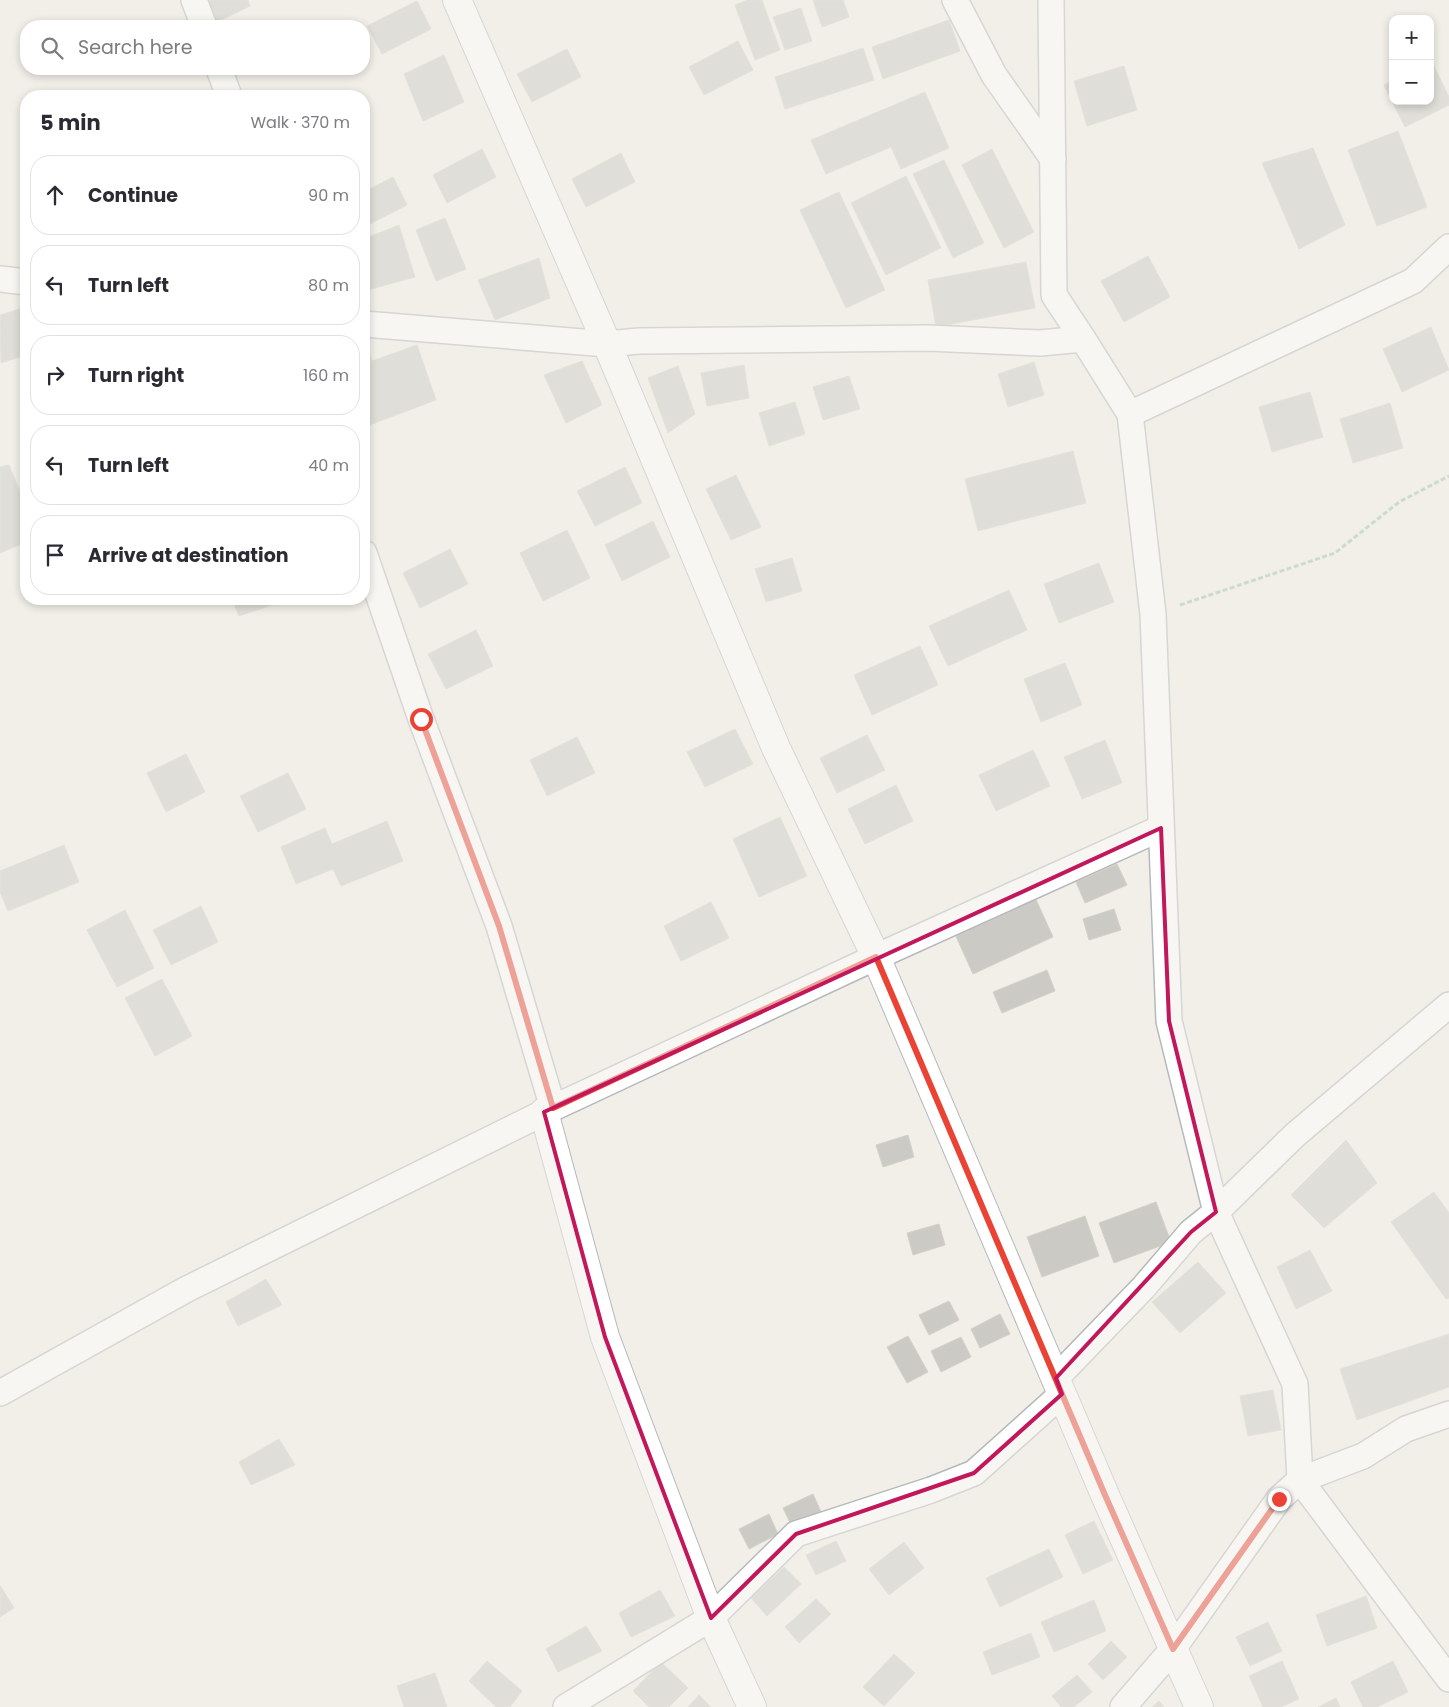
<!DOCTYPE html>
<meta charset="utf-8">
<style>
:root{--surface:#fff;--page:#f7f7f7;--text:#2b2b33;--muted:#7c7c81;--line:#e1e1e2}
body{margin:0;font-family:Poppins,sans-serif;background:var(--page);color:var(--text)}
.controls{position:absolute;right:15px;top:15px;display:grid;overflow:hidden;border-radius:10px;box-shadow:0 2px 8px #0003}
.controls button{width:45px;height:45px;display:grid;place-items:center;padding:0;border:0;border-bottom:1px solid var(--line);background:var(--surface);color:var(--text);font:25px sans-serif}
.stop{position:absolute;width:15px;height:15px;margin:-11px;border:4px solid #ea4335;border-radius:50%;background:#fff}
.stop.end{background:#ea4335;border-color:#fff;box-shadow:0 1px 5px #0008}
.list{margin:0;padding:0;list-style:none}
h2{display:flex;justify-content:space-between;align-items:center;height:65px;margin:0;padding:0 20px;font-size:21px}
h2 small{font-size:16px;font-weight:400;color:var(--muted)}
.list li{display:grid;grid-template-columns:32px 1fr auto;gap:15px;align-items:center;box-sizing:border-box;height:80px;margin:0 10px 10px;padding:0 10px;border:1px solid var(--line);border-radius:20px}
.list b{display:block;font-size:19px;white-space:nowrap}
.list em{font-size:16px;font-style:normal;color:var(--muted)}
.icon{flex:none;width:28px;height:28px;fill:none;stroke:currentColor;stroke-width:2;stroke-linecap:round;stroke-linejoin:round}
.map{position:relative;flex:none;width:1449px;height:1707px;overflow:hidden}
.search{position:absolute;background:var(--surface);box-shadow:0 2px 8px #0003;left:20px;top:20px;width:350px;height:55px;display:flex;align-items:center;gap:12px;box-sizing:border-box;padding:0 18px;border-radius:20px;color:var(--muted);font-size:19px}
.panel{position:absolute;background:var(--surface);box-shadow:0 2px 8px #0003;left:20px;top:90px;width:350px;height:515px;border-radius:20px}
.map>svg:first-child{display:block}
.building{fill:#cccac5;stroke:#d6d1c6}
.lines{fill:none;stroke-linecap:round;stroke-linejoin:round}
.minor-casing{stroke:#b5b8bc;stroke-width:28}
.tertiary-casing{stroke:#b5b8bc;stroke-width:30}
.path{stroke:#9cc7a9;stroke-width:3;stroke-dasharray:5 2.5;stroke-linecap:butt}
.minor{stroke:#fff;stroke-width:25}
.tertiary{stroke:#fff;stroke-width:28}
.route{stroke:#ea4335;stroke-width:6}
.marked{fill:none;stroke:#c2185b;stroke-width:4;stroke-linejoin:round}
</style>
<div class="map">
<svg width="1449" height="1707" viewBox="0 0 1449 1707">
<rect width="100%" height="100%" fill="#f1efe8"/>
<g class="building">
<path d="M207,0H248L250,6L217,22Z"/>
<path d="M748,0H762L780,50L755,60L735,5Z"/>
<path d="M813,0H843L849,17L822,27Z"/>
<path d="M417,1L431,29L382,54L367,26Z"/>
<path d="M801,8L812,41L785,50L773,17Z"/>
<path d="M949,20L960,51L883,79L872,47Z"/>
<path d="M738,41L753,70L704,95L689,67Z"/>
<path d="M863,48L874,80L785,109L775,77Z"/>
<path d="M567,49L581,77L532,102L517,74Z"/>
<path d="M444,55L464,102L423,121L404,74Z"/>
<path d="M1432,62L1449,97V105L1405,127L1384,85L1393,81V101H1430V63Z"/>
<path d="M1124,66L1137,110L1087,126L1074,81Z"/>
<path d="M925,92L949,148L901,169L891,147L826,174L811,140Z"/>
<path d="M1398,131L1427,207L1377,226L1348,150Z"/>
<path d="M1313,148L1345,225L1299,249L1262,163Z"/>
<path d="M482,149L496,177L447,203L433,175Z"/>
<path d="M992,149L1034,232L1004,248L962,165Z"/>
<path d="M621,153L635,182L586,207L572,179Z"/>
<path d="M944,160L984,243L953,258L913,174Z"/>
<path d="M906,176L941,248L886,275L851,203Z"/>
<path d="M393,177L407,205L364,227V192Z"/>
<path d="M839,192L885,290L846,308L800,210Z"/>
<path d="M445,218L466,269L436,281L416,230Z"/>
<path d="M399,225L415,277L364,291V239Z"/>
<path d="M1148,256L1170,297L1124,322L1101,281Z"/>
<path d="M539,258L550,298L495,320L478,280Z"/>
<path d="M1026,262L1035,308L936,327L928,280Z"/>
<path d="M26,307V355L1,363L0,315Z"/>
<path d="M1431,327L1449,370L1402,392L1383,349Z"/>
<path d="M364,339L372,361L417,345L436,400L364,427Z"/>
<path d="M582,361L602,405L566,423L544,375Z"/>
<path d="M1034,362L1044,395L1008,407L998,374Z"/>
<path d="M744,365L749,398L707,406L701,373Z"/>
<path d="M678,366L695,414L668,433L648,378Z"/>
<path d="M849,376L860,409L823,420L813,387Z"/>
<path d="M1310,392L1323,437L1272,452L1259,407Z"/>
<path d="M795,402L805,434L769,446L759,413Z"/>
<path d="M1390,403L1403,448L1353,463L1340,419Z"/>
<path d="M1073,451L1086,503L978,531L965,479Z"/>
<path d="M9,465L26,507V542L0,553V467Z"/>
<path d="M625,467L642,503L595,526L577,491Z"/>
<path d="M736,475L761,527L731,540L706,489Z"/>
<path d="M653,521L670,557L622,581L605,545Z"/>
<path d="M567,530L590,578L543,601L520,553Z"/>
<path d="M450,549L468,584L420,608L403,573Z"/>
<path d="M792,558L802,591L766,602L755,569Z"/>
<path d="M1099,563L1114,602L1059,623L1044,584Z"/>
<path d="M1009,590L1027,630L948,666L929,626Z"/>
<path d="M232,599H290L239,616Z"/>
<path d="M476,630L493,666L446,689L428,654Z"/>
<path d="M920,646L938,685L872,715L854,675Z"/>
<path d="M1065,663L1082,705L1041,722L1024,679Z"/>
<path d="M735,729L753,764L705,787L687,752Z"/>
<path d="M867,735L885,770L837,793L820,758Z"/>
<path d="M577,737L595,773L547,796L530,760Z"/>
<path d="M1105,740L1122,783L1082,799L1064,757Z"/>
<path d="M1033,750L1050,786L996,811L979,775Z"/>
<path d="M186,754L205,792L166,812L147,773Z"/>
<path d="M288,773L306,809L258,832L240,796Z"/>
<path d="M896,785L913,821L865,844L848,809Z"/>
<path d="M780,817L807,876L759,897L733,839Z"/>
<path d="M387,821L403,861L341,886L333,869L296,884L281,847L325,828L332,844Z"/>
<path d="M64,845L79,882L8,911L0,892V871Z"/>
<path d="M1117,864L1127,885L1085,903L1076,882Z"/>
<path d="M1034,895L1053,937L973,974L954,932Z"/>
<path d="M711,902L729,938L681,961L664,926Z"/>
<path d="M201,906L218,942L171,965L153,930Z"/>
<path d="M1114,909L1121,930L1089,940L1083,919Z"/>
<path d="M125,910L154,968L117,987L87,930Z"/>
<path d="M1047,970L1055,991L1002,1013L993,992Z"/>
<path d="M162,979L192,1036L155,1056L125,998Z"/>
<path d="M908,1135L914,1157L883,1167L876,1145Z"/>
<path d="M1346,1140L1377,1183L1324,1228L1291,1195Z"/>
<path d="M1434,1192L1449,1213V1298L1446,1299L1391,1222Z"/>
<path d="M1156,1202L1171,1242L1114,1263L1099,1223Z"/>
<path d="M1085,1216L1099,1256L1042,1277L1027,1237Z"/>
<path d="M939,1224L945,1245L913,1255L907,1233Z"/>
<path d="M1310,1250L1332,1291L1296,1309L1277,1267Z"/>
<path d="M1198,1262L1226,1293L1180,1333L1152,1302Z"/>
<path d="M266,1279L282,1305L238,1326L226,1302Z"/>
<path d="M949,1301L959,1320L929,1335L919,1315Z"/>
<path d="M1000,1314L1010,1334L980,1348L971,1329Z"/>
<path d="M1449,1334V1387L1357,1420L1340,1369Z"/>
<path d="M908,1336L928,1372L907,1383L887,1347Z"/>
<path d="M961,1337L971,1357L941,1372L931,1351Z"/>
<path d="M1273,1390L1281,1430L1248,1436L1240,1396Z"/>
<path d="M279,1439L295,1465L251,1485L239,1462Z"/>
<path d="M813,1494L822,1514L793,1529L783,1508Z"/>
<path d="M769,1514L778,1534L749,1549L739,1529Z"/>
<path d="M1094,1521L1113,1560L1083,1574L1065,1535Z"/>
<path d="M836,1541L846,1561L816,1575L806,1555Z"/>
<path d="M904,1542L924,1568L889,1595L869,1569Z"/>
<path d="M1049,1549L1063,1577L1000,1607L986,1578Z"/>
<path d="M784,1567L801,1584L767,1616L751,1598Z"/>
<path d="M0,1585L14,1608L0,1617Z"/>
<path d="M660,1590L675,1616L631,1637L619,1613Z"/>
<path d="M1366,1596L1377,1628L1327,1646L1316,1615Z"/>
<path d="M816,1599L831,1614L799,1643L785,1627Z"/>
<path d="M1094,1600L1106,1631L1054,1652L1041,1622Z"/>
<path d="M1268,1622L1282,1651L1250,1666L1236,1637Z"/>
<path d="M586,1626L602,1651L558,1672L546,1649Z"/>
<path d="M1031,1633L1040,1657L992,1675L983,1652Z"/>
<path d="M1111,1641L1127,1657L1103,1680L1088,1664Z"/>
<path d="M894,1654L915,1673L884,1706L863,1687Z"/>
<path d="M487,1661L522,1691L510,1707H496L469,1681Z"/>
<path d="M1282,1661L1299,1699L1281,1707H1263L1249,1676Z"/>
<path d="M1393,1661L1408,1692L1377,1707H1363L1351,1682Z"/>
<path d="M661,1662L688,1688L669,1707H649L633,1691Z"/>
<path d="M435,1673L447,1707H404L397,1686Z"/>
<path d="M1077,1675L1092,1692L1074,1707H1061L1052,1696Z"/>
<path d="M699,1695L711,1707H688Z"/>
<path d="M1336,1698L1340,1707H1318Z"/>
<path d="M1159,1701L1164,1707H1152Z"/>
</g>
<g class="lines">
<g class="minor-casing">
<g id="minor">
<path d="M194,0L204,26"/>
<path d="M955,0L994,75L1053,159"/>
<path d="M1051,0L1054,295L1083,339L1130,414L1153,614L1169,1021L1216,1212L1295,1384L1300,1480L1449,1679"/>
<path d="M219,69L229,96"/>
<path d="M0,279L26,282"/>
<path d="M364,324L607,344L639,341L928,338L1040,343L1083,339"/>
<path d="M1130,414L1413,281L1449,247"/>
<path d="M364,553L421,719L499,926L553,1108"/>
<path d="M1056,1378L1143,1288L1191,1232L1216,1212L1295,1135L1449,1005"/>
<path d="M0,1393L187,1289L553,1108L876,957L1161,828"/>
<path d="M566,1707L711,1618L796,1534L931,1490L974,1473L1062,1394"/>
<path d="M1123,1707L1173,1649L1279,1499L1300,1480L1363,1456L1406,1429L1449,1414"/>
</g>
</g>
<g class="tertiary-casing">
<g id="tertiary">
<path d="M457,0L607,344L776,748L876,957L1105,1495L1199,1707"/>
<path d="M544,1112L605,1337L711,1618L752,1707"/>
</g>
</g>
<path class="path" d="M1180,605L1335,553L1399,502L1449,476"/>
<use href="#minor" class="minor"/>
<use href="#tertiary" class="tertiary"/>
</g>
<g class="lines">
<path class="route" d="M421,719L499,926L553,1108L876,957L1105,1495L1173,1649L1279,1499"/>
</g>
<path d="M0 0H1449V1707H0ZM1161,828L1169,1021L1216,1212L1191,1232L1056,1378L1062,1394L974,1473L796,1534L711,1618L605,1337L544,1112Z" fill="#f1efe8" fill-opacity=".55" fill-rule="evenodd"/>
<path class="marked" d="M1161,828L1169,1021L1216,1212L1191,1232L1056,1378L1062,1394L974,1473L796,1534L711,1618L605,1337L544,1112Z"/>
</svg>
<div class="controls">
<button>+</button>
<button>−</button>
</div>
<div class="stop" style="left:421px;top:719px"></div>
<div class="stop end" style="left:1279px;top:1499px"></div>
<div class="search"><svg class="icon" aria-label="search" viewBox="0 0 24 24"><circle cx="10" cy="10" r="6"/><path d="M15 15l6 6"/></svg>Search here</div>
<section class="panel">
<h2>5 min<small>Walk · 370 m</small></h2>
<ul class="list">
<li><svg class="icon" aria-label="ahead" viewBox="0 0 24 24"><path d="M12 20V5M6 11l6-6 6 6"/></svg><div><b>Continue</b></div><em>90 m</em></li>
<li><svg class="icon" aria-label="left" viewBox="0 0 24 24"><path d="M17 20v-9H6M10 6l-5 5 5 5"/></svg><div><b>Turn left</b></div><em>80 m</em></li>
<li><svg class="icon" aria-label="right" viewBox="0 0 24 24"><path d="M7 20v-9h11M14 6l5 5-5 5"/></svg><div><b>Turn right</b></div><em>160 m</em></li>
<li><svg class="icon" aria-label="left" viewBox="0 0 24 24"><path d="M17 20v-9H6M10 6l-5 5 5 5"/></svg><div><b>Turn left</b></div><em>40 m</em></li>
<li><svg class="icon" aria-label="arrive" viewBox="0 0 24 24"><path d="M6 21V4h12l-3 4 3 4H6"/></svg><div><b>Arrive at destination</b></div></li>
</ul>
</section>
</div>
